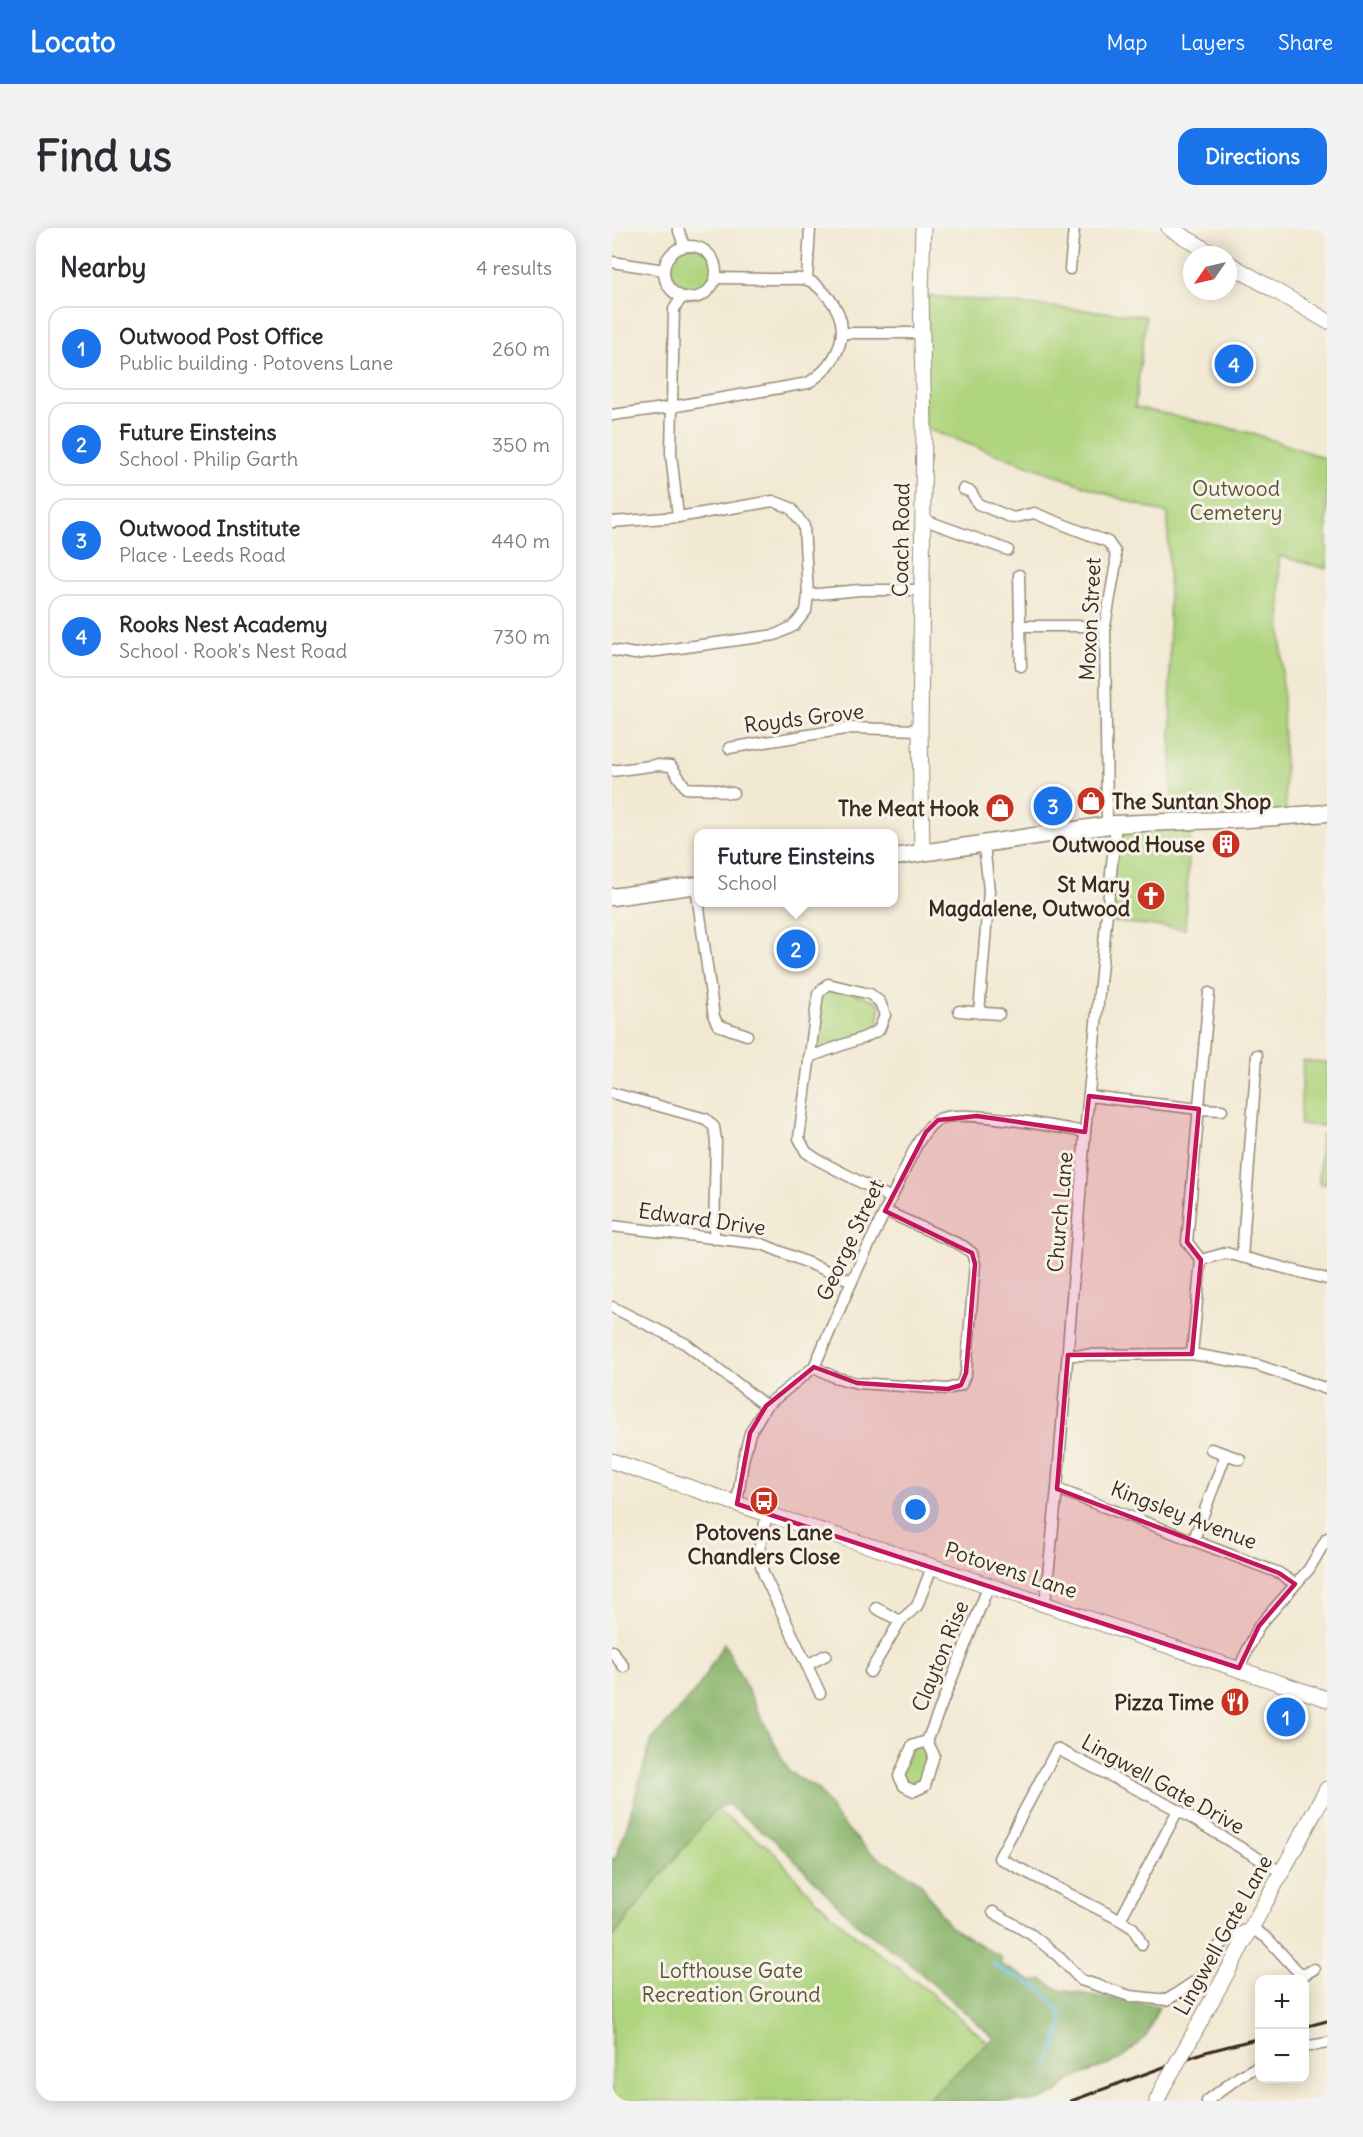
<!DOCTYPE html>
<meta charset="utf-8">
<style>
:root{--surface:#fff;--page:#f2f2f3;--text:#2b2b33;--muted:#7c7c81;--line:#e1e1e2;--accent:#1a73e8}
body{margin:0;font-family:Delius,sans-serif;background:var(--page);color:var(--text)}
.controls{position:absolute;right:18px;bottom:18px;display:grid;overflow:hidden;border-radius:12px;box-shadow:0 3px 15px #0003}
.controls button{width:54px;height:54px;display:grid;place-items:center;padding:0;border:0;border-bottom:2px solid var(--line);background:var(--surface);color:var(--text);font:30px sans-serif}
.compass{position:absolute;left:571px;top:18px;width:54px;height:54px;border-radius:50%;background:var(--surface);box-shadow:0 3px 15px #0003;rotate:236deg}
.you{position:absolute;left:304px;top:1282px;width:21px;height:21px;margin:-15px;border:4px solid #fff;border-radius:50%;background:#1a73e8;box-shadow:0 0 0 9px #1a73e833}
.badge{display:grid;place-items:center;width:39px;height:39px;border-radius:50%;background:var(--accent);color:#fff;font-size:20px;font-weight:700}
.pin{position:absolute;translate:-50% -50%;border:3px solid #fff;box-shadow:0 2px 6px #0006}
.popup{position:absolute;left:82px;top:601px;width:204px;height:78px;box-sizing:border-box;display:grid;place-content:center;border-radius:12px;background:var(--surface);filter:drop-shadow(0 2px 4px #0005);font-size:20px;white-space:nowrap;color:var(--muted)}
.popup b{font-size:22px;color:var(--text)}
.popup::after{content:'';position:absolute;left:50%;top:100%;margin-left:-12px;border:12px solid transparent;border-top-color:var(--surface)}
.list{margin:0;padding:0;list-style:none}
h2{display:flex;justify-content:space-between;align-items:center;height:78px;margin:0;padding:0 24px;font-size:26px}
h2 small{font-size:20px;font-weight:400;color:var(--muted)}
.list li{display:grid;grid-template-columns:39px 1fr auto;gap:18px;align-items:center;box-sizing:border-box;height:84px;margin:0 12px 12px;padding:0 12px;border:2px solid var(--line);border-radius:18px}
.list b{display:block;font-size:22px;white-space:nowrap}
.list p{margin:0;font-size:20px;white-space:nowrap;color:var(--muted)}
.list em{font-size:20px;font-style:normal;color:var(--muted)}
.map{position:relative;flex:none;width:715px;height:1873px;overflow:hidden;border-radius:18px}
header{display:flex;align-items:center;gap:36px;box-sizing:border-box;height:84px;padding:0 30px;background:var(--accent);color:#fff}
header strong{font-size:28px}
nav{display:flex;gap:33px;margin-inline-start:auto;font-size:21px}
.intro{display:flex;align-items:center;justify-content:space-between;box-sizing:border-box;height:144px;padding:0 36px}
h1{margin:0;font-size:42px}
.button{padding:15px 27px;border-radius:18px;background:var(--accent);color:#fff;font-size:21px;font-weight:700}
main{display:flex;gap:36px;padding:0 36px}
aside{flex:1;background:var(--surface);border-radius:18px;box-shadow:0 3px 15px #0003}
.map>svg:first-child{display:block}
.green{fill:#afd47e;stroke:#757f4e;stroke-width:1.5}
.forest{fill:#8bb66d;stroke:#637046;stroke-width:1.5}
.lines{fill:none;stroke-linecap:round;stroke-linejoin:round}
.stream{stroke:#6bc4e9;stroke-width:3}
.street-casing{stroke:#968a78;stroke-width:13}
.secondary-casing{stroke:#968a78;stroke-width:17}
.primary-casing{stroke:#968a78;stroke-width:19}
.street{stroke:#fff;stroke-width:10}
.secondary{stroke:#fff;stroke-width:15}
.primary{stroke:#fff;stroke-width:16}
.rail{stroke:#3b2a1e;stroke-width:3}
.secondary-bridge-casing{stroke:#968a78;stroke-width:17;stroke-linecap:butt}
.secondary-bridge{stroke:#fff;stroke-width:15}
.marked{fill:#c2185b;fill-opacity:0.2;stroke:#c2185b;stroke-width:4.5;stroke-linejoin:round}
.labels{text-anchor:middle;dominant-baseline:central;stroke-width:6;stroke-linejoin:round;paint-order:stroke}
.park-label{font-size:21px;fill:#585436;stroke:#f7f3e8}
.street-label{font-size:21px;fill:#3b2a1e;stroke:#f7f3e8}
.poi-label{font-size:21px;font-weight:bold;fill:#3b2a1e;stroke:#f7f3e8;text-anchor:end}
</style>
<header>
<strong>Locato</strong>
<nav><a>Map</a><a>Layers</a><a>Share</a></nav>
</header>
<div class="intro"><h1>Find us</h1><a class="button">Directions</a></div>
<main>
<aside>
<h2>Nearby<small>4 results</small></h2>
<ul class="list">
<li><span class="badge">1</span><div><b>Outwood Post Office</b><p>Public building · Potovens Lane</p></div><em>260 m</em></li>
<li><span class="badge">2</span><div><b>Future Einsteins</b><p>School · Philip Garth</p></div><em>350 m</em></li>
<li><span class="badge">3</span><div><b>Outwood Institute</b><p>Place · Leeds Road</p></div><em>440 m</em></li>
<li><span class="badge">4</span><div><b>Rooks Nest Academy</b><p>School · Rook's Nest Road</p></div><em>730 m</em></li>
</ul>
</aside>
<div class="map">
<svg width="715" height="1873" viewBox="0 0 715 1873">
<rect width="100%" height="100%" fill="#f7f3e8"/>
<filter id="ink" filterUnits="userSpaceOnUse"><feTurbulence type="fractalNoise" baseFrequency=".0167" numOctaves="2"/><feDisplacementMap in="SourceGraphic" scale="12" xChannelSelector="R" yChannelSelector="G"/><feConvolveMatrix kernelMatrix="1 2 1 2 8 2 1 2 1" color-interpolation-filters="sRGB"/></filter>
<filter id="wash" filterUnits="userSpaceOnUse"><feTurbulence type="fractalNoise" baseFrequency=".008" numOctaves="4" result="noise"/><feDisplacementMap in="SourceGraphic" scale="24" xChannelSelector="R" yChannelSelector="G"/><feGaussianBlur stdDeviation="1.35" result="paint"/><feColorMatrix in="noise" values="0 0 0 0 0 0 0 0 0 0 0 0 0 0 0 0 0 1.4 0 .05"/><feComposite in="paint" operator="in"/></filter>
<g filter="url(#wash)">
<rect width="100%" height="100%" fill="#f2e9d3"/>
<g class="green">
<circle cx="78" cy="44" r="26"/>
<path d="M309,67L534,88L523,179L643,206L715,231V341L667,328L674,588L579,592L573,701L494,693L504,596L560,592L556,286L512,272L312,200Z"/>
<path d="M216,756L268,774L267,802L197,829L206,766Z"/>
<path d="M691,833L715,834V898L688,897Z"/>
<path d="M709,907H715V956H707Z"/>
<path d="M315,1513L322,1527L313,1558L302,1563L287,1548L300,1518Z"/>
<path d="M103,1581L159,1621L195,1663L239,1704L315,1762L378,1816L313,1873H0V1711L49,1647Z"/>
</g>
<path class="forest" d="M112,1415L177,1544L206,1561L225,1590L257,1624L307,1653L337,1698L390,1730L388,1736L421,1754L430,1751L447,1762L547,1778L534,1809L507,1832L458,1852L446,1864L426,1873H313L382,1810L296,1734L244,1696L166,1615L115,1576L103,1582L49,1647L0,1711V1631H3L14,1601L39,1513L86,1460Z"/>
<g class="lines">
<path class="stream" d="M381,1736C395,1746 408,1750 423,1758C429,1761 449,1783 450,1790C451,1802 439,1827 435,1839"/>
</g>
</g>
<g filter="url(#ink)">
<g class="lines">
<g class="street-casing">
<g id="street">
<path d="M66,0L72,18"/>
<circle cx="78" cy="44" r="26"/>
<path d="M0,34L52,42"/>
<path d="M458,41L462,0"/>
<path d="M195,52L198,0"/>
<path d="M231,105H309"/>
<path d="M0,187L59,179L196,155C226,136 243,101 217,70C211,63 205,56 196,52C188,50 177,51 169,51C147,51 126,50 104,50"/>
<path d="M351,261L359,264L366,276L401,290L422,285L496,314L503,324L504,335L493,398L495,597"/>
<path d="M66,289L59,225L62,81L70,69"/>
<path d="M310,291L396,322"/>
<path d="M0,294L66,289L161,273L179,280L192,298L196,367L194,383L182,398L163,407L23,426L0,422"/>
<path d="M407,347L409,438"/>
<path d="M196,367L248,362H309"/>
<path d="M409,398H493"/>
<path d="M117,520L239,500L308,502"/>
<path d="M0,543L45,537L59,538L74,560C83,561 92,560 101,561C108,562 113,565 121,565"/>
<path d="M84,658L102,789L106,797L135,807"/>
<path d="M347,783L387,786"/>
<path d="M367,785L377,663L372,616"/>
<path d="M197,829L253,809L267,802L273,787L268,774L258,766L216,756L206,766L187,910L194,924L206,932L279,970"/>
<path d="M0,865L94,891L102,899L104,912L102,1011"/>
<path d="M477,868L587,881L610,882"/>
<path d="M0,998L150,1016L240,1053"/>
<path d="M630,1029L645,827"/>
<path d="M589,1032L575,1014L597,765"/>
<path d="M589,1032L614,1025L715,1051"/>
<path d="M0,1079L74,1116L154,1178"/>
<path d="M580,1126L589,1032"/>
<path d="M456,1127L580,1126L645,1137L715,1161"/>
<path d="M202,1139L222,1149L245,1155L336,1161L349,1157L354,1145L363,1036L360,1025L351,1018L273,983"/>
<path d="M599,1221L628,1231"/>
<path d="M445,1261L667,1345L683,1356"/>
<path d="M125,1276L131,1233L138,1205L154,1178L202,1139L240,1053L303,920C309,910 316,897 327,891C350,880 444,899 473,904"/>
<path d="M155,1286L146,1327L152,1347L208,1465"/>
<path d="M582,1311L614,1226"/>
<path d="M433,1376L445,1261L473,904L504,596"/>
<path d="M288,1393L305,1378L320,1339"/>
<path d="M0,1423L12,1439"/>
<path d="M195,1437L214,1427"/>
<path d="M627,1440L647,1398L697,1341L715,1310"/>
<path d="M258,1444L288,1393L264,1380"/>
<path d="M315,1513L300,1518L287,1548L292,1558L302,1563L313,1558L322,1527L315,1513L377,1357"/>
<path d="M566,1582L508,1692L387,1630L445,1521L566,1582L669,1644"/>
<path d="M381,1684L420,1707L446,1728L469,1752L518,1768L555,1772L588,1750L607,1718L616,1711L639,1699L656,1711L689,1747"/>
<path d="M508,1692L521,1700L530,1716"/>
<path d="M683,1752L702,1741"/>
<path d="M692,1819L715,1815"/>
<path d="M595,1873L627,1849L648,1837"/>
</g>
</g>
<g class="secondary-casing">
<g id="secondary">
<path d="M557,0L603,27"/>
<path d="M616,35L715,93"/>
<path d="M310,625L308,502L312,200L309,66L311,0"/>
<path d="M0,1233L155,1286L277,1324L715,1471"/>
<path d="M576,1816L715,1561"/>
<path d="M545,1873L552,1857"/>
</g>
</g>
<g class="primary-casing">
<g id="primary">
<path d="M282,629L504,596L636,591L715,585"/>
<path d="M0,669L86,657"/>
</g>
</g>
<use href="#street" class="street"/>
<use href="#secondary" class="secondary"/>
<use href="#primary" class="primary"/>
<g class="rail">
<path d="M692,1799L715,1793"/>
<path d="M459,1873L590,1825L648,1810"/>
</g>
<g class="secondary-bridge-casing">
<path id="secondary-bridge" d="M552,1857L576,1816"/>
</g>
<use href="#secondary-bridge" class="secondary-bridge"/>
</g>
</g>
<path class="marked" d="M477,868L587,881L575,1014L589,1032L580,1126L456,1127L445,1261L667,1345L683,1356L647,1398L627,1440L125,1276L138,1205L154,1178L202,1139L245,1155L336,1161L349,1157L354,1145L363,1036L360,1025L273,983L314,904L326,892L365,888L473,904Z"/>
<defs>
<g id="shop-disc" transform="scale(1.5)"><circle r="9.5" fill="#c8321e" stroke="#f7f3e8"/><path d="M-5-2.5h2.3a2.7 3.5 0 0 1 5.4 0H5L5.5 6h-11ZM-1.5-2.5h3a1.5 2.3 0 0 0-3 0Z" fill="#fff"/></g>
<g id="building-disc" transform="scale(1.5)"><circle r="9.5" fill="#c8321e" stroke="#f7f3e8"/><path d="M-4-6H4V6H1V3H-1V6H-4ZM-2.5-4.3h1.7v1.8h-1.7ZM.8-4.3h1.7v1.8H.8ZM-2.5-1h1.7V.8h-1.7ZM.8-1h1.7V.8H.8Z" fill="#fff"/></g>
<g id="church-disc" transform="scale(1.5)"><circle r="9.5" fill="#c8321e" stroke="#f7f3e8"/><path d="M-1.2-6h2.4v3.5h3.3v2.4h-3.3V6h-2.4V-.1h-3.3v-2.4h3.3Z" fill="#fff"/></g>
<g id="bus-disc" transform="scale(1.5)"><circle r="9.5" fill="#c8321e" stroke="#f7f3e8"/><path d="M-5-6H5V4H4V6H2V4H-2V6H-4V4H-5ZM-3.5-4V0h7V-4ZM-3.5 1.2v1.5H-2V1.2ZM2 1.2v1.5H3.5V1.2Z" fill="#fff"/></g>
<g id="restaurant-disc" transform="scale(1.5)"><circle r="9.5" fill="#c8321e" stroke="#f7f3e8"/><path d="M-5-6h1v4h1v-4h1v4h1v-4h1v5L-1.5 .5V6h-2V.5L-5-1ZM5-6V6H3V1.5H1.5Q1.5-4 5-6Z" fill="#fff"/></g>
</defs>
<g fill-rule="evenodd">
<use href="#shop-disc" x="479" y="573"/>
<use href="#shop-disc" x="388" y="580"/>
<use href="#building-disc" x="614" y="616"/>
<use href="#church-disc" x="539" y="668"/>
<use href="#bus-disc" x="152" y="1273"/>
<use href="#restaurant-disc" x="623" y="1474"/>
</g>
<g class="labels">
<g class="park-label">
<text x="624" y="260">Outwood<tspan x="624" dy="24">Cemetery</tspan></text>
<text x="119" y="1742">Lofthouse Gate<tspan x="119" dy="24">Recreation Ground</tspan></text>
</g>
<g class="street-label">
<text transform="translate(289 312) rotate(-89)">Coach Road</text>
<text transform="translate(478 391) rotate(-87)">Moxon Street</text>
<text transform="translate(192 490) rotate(-7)">Royds Grove</text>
<text transform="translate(448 984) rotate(-85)">Church Lane</text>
<text transform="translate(90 991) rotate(8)">Edward Drive</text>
<text transform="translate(238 1012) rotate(-65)">George Street</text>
<text transform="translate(572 1287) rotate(21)">Kingsley Avenue</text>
<text transform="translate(399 1342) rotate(18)">Potovens Lane</text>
<text transform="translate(328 1428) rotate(-68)">Clayton Rise</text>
<text transform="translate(551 1556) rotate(29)">Lingwell Gate Drive</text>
<text transform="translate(611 1707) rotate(-61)">Lingwell Gate Lane</text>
</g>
<g class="poi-label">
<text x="500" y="573" text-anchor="start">The Suntan Shop</text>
<text x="367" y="580">The Meat Hook</text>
<text x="593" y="616">Outwood House</text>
<text x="518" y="656">St Mary<tspan x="518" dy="24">Magdalene, Outwood</tspan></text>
<text x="152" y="1304" text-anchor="middle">Potovens Lane<tspan x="152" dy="24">Chandlers Close</tspan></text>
<text x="602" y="1474">Pizza Time</text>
</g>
</g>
</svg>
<div class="controls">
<button>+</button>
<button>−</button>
</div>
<svg class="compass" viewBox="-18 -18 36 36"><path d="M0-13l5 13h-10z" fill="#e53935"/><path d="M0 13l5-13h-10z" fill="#7c7c81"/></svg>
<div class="you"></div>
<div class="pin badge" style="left:674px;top:1489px">1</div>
<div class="pin badge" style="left:184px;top:721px">2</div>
<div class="popup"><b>Future Einsteins</b>School</div>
<div class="pin badge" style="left:441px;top:578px">3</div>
<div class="pin badge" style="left:622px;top:136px">4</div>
</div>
</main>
